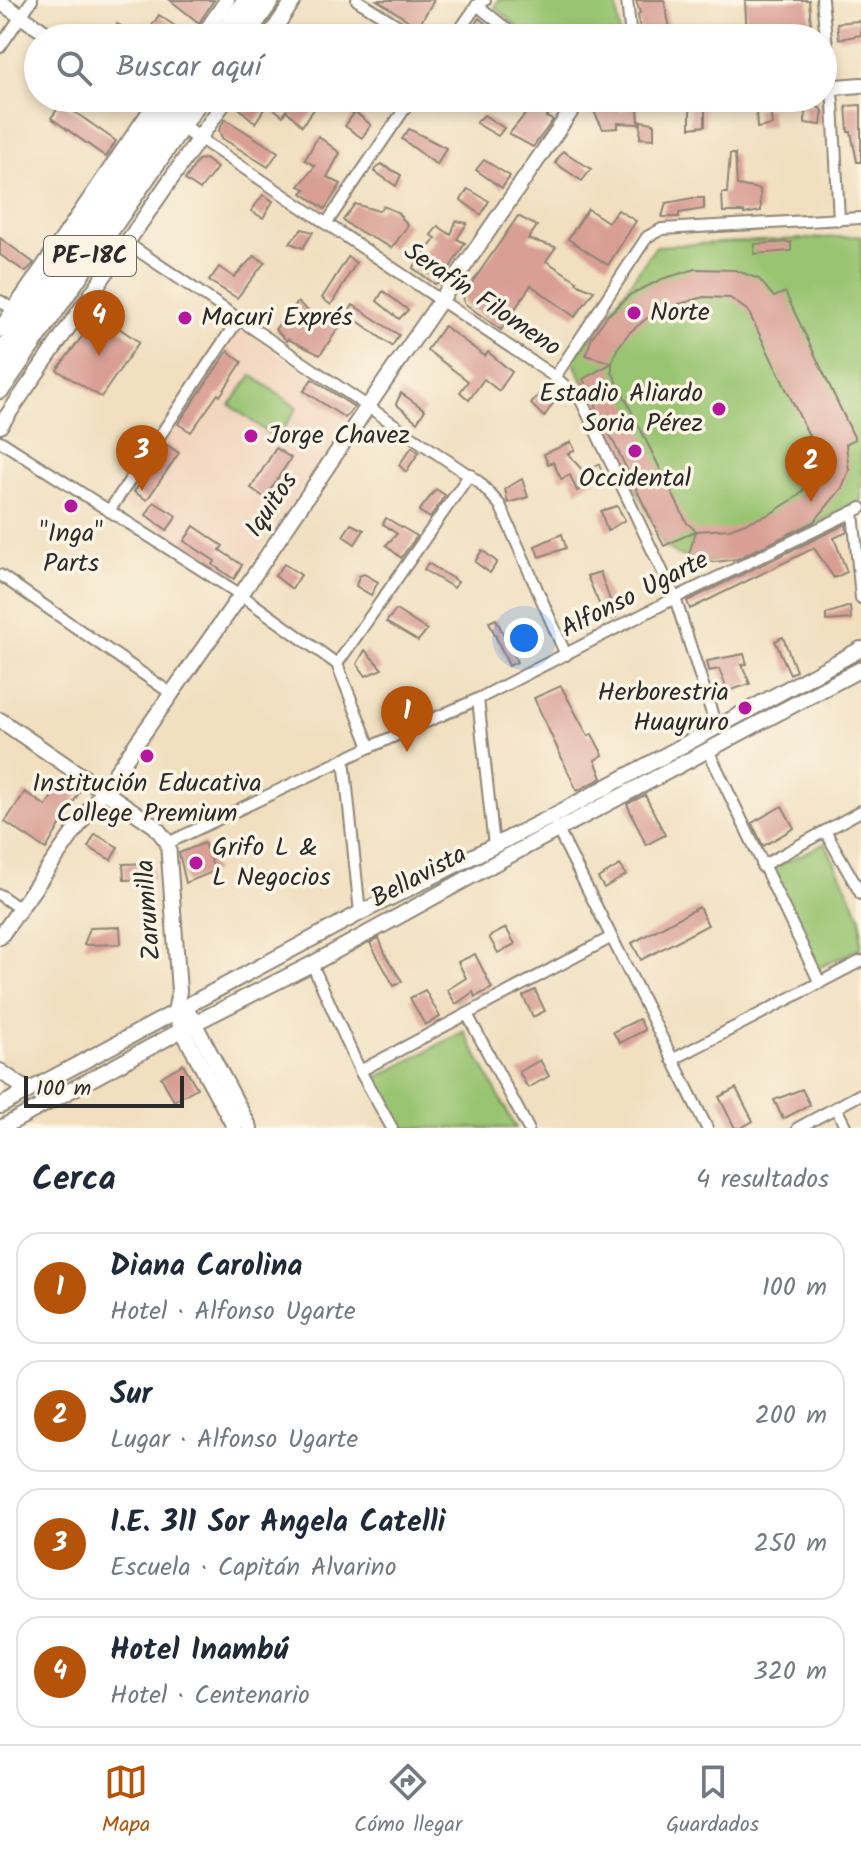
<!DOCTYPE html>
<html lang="es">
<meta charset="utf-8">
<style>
:root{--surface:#fff;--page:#f2f2f3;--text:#1f2937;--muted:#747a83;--line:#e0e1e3;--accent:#b45309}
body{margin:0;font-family:Kalam,sans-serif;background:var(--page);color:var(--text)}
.scale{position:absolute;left:24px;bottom:20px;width:160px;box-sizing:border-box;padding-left:8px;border:4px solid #2b2b2b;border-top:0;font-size:22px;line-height:28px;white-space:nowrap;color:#2b2b2b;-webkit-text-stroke:6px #fcf5e5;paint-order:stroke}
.you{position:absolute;left:524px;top:638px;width:28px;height:28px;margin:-20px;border:6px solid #fff;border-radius:50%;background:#1a73e8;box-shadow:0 0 0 12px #1a73e833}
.badge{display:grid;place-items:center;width:52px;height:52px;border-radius:50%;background:var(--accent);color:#fff;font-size:26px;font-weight:700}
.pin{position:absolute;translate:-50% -66px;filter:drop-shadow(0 2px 4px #0008)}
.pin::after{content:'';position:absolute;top:42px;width:28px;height:24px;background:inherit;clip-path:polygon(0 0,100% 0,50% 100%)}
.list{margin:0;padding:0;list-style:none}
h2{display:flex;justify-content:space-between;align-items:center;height:104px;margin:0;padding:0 32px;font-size:34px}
h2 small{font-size:26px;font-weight:400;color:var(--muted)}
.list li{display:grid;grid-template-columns:52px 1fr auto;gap:24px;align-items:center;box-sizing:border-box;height:112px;margin:0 16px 16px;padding:0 16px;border:2px solid var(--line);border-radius:24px}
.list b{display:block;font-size:30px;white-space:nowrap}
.list p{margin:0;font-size:26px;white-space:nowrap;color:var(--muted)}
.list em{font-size:26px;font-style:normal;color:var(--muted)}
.icon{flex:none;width:44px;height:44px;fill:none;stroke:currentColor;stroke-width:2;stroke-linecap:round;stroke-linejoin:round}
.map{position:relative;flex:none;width:861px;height:1128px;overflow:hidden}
.search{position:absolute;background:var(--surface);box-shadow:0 4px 12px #0003;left:24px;right:24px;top:24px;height:88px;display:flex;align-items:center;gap:20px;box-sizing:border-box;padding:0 28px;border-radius:44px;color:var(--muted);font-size:30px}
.sheet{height:616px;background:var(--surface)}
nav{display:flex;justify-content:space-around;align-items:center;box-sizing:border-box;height:112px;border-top:2px solid var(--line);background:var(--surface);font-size:22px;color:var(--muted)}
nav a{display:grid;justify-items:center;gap:4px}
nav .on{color:var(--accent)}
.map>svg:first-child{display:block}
.built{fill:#f2d4be}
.green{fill:#99c471;stroke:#62784e;stroke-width:2}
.building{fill:#d99f95}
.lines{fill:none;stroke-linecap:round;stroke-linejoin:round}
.street-casing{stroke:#8e8576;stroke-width:14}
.secondary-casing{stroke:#8e8576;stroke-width:18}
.highway-casing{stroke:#8e8576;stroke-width:24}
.street{stroke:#fff;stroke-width:10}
.secondary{stroke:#fff;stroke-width:14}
.highway{stroke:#fff;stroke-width:20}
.poi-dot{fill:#b5179e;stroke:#fcf5e5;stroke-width:3}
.labels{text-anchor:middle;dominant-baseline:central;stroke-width:7;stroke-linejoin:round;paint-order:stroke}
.shield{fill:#fcf5e5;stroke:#6a6863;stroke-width:2}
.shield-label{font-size:24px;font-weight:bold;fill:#2b2b2b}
.street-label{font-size:26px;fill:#2b2b2b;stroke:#fcf5e5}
.poi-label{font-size:26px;fill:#2b2b2b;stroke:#fcf5e5;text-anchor:start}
</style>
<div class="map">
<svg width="861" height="1128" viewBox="0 0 861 1128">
<rect width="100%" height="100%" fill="#fcf5e5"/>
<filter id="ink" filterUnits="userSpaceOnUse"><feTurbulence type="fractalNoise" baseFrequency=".0125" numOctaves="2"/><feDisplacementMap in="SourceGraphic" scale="16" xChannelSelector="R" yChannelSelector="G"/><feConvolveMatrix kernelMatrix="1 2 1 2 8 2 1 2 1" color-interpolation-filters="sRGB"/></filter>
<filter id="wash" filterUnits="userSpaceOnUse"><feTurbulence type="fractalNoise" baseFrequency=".006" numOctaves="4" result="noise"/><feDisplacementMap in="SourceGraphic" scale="32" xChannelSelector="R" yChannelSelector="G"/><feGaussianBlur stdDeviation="1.8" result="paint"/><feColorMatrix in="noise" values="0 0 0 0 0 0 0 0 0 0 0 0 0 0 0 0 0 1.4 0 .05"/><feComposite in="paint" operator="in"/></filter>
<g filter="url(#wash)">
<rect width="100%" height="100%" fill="#f1dfc0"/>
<g class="built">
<path d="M240,329L357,408L236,584L142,517L167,480L145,465Z"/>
<path d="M144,469L164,479L139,515L119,503Z"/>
</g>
<g class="green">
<path d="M498,0H616L620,38H531L495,7Z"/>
<path d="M861,236V500C816,522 742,572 692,560C682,558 673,551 664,546L572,359L607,316L656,246Z"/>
<path d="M252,375L297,408L276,439L230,405Z"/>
<path d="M825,843L861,917V948L816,969L768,871Z"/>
<path d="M464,1031L516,1128H401L375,1079Z"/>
</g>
<g id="blocks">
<g class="building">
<path d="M170,0H214L199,23Z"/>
<path d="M377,0H434L418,27Z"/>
<path d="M636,0H664L672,38H641L638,14L640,13Z"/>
<path d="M745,0H809L812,38H747Z"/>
<path d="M159,15L191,37V38H144Z"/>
<path d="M479,18L502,38H466Z"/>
<path d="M858,21L861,22V35L839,39L837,23Z"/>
<path d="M117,24L143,38H107Z"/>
<path d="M244,98H252L266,106L255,123L239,108Z"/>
<path d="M260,98H295L315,108L302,126L286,110L283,116Z"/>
<path d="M519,98H565L546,117L553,120L533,147L509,134L532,106Z"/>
<path d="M62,103L116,141L106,157L51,118Z"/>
<path d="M861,105V162H857L851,132H848L846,106Z"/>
<path d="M638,106L639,124L618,123V128L603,129L592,108L618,107V111Z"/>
<path d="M805,106H817L823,111L821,125L805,123Z"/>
<path d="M690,107H705V126L690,128Z"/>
<path d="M770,108L772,125L757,128L756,109Z"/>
<path d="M355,112L371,125L362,138L345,126Z"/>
<path d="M484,115L504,128L498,136L476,123Z"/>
<path d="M225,119L278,152L268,167L222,138L219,130Z"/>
<path d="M641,121L654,123V139L640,138Z"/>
<path d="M409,129L446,148L437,165L402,139Z"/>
<path d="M318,136L340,153L327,177L341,184L325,209L302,193L306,189L299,186L315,166L305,160Z"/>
<path d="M563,151L591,169L582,181L555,163Z"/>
<path d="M730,154H735L737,185L760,189L761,211L744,214V212H723L722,193H727Z"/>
<path d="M205,159L217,168L200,190L185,180L198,160Z"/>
<path d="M484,160L510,176L502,188L476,170Z"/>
<path d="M381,164L401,175L396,186L374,171Z"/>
<path d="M468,189L489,201L481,215L461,200Z"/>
<path d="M263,195L273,201L263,218L251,211Z"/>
<path d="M693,198H704V209L679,213V217H662L666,203Z"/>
<path d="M355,204L379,211L383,206L397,212L408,225L392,248L353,228L343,220Z"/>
<path d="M588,209L608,222L618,210L636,221L608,265L568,239Z"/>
<path d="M518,216L537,226L528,239L556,247L546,261L577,281L576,283L594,291L575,317L531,285L501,330L464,303L463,296Z"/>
<path d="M456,221L467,223L457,239L465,243L442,281L435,284L413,268L436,238L431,235L438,226L451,235Z"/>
<path d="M302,229L313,232L303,248L290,243Z"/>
<path d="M0,238L34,263L26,272L0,255Z"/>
<path d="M791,242V251L754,254L755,244Z"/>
<path d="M254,256L265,262L237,298L209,281L219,267L234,277Z"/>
<path d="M348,257L356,263L331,305L322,298Z"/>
<path d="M695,269L735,270L759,279L774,297L785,292L855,439L846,444L849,470L842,488L814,522L737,559L716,562L687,560L696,531L729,529L770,514L798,496L813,477L819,456L748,311L730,298L704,297L669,307L646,319L629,333L617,349L612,363L586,355L592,337L607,316L631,294L662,279Z"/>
<path d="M383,291L408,310L399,319L377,301Z"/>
<path d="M298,302L315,317L319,311L340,326L320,355L288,339L287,341L275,329Z"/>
<path d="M353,305L399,335L392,346L348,314Z"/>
<path d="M99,314L139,342L101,397L57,370Z"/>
<path d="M444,326L485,356L488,352L512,372L499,391L484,379L469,400L460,392L468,381L427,350Z"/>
<path d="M228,351L242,362L220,396L218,394L191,432L178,424Z"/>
<path d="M612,363V372L687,523L696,531L664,546L583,379Z"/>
<path d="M312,379L354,407L345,418L304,391Z"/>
<path d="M541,392L554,402L544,417L531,404Z"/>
<path d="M401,393L425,410L417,422L396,404Z"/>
<path d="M571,442L575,450L568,454L584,472L599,464L603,475L577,491L570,475L561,479L553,462L548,464L544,454Z"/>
<path d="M167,445L179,453L147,500L134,492Z"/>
<path d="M412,447L419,452L406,472L399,465Z"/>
<path d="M276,448L291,458L265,498L251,488Z"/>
<path d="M522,479L528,497L508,503L505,489Z"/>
<path d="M436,489L445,495L430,518L419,511Z"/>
<path d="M154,502L177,516L167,530L146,515Z"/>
<path d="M617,506L625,520L607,531L601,511Z"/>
<path d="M386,518L417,536L401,558L386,545L397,534L383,524Z"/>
<path d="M351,524L364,530L355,544L343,536Z"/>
<path d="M846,524L847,532L834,538L847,572L834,578L814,548L690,609L687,601Z"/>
<path d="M194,526L223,546L220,550L242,565L234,579L213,565L215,561L184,541Z"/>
<path d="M562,534L566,548L539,557L535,546Z"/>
<path d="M482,550L497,562L490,573L475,562Z"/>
<path d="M428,563L458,582L454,588L424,570Z"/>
<path d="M284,564L301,575L292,589L275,576Z"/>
<path d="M600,572L616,617L606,620L587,576Z"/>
<path d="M364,574L378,582L371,595L356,586L359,576Z"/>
<path d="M850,606L851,619L826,621V614Z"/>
<path d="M396,610L427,630L418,641L386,622Z"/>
<path d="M496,619L517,662L509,666L489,622Z"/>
<path d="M783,637L796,671L790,674L775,641Z"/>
<path d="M365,650L382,669L366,676L357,664Z"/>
<path d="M744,654L747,664L742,665L750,684L728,691L719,669L709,671L707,661Z"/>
<path d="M561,686L588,736L592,734L603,755L595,760L602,778L577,791L534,698Z"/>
<path d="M62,780L80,791L46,849L5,822L25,792L46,806Z"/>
<path d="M645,795L665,835L646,845L627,804Z"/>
<path d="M782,806L794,828L763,846L752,823Z"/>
<path d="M95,834L118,847L111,860L88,847Z"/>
<path d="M204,843L215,871L186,883L179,853Z"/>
<path d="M152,863L153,879L124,880L123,864Z"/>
<path d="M620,865L626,875L604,888L598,878Z"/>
<path d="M699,907L708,925L641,960L632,943Z"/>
<path d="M120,927L121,944L84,945L90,928Z"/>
<path d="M506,928L515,944L498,953L489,937Z"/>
<path d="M379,938L387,958L402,981L394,986L370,943Z"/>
<path d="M475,954L492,988L475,997L473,992L456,1004L447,990L466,978L458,962Z"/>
<path d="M425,990L440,1017L425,1025L410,998Z"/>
<path d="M535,990L545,1011L533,1017L523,996Z"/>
<path d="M639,1019L645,1030L620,1043L613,1032Z"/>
<path d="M540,1060L549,1076L528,1088L519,1072Z"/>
<path d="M183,1064L197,1088L174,1101L161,1077Z"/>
<path d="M736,1088L753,1121L741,1128H735L719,1097Z"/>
<path d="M802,1089L810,1105L783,1119L774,1100Z"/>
</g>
</g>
</g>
<g filter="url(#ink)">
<use href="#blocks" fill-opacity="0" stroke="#8e8576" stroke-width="2"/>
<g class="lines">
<g class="street-casing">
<g id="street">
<path d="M357,0L418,38"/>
<path d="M627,0L631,38"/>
<path d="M822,0L833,103L839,220"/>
<path d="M477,5L518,38"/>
<path d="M454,38L477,5L485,0"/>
<path d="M0,47L32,0"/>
<path d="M199,138L555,377L581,400L675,598L716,726"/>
<path d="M326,224L412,98"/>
<path d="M127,243L479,482L500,505L566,655"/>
<path d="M0,301L14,310"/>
<path d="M555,377L647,237L662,229L861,218"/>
<path d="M0,441L241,595L337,664"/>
<path d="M109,511L238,320"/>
<path d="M853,512L861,598"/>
<path d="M0,575L172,694"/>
<path d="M478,699L494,846"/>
<path d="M370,747L337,664L470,474"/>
<path d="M708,750L820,983"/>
<path d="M344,759L360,913"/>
<path d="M556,826L707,1128"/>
<path d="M825,831L861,894"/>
<path d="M168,843L370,747L478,699L675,598L861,508"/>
<path d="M762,866L861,811"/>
<path d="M0,895L20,909"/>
<path d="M312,964L360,1071L392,1128"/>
<path d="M467,1014L528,1128"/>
<path d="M672,1060L861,961"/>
<path d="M360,1071L610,938"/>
<path d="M836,1108L846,1128"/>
<path d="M798,1128L861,1094"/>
</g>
</g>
<g class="secondary-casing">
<g id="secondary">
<path d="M0,2L53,38"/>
<path d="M201,38L227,0"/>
<path d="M268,38L294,0"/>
<path d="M823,88L861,85"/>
<path d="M141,98L199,138"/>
<path d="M0,330L159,98"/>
<path d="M0,426L227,98"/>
<path d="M0,720L155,826L168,843L179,991L175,1012L182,1030L235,1128"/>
<path d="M0,937L236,602L368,406L580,98"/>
<path d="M190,1015L250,1128"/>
<path d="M0,1071L27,1090"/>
<path d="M0,1106L360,913L551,817L861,649"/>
<path d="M1,1128L193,1024L312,964L497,862L861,669"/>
</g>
</g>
<g class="highway-casing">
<g id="highway">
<path d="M221,38L248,0"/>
<path d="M242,38L269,0"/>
<path d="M0,358L179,98"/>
<path d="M0,388L199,98"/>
</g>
</g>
<use href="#street" class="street"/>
<use href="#secondary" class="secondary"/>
<use href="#highway" class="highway"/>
</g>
</g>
<g class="poi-dot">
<circle cx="634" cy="313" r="8"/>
<circle cx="185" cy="318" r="8"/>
<circle cx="719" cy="409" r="8"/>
<circle cx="251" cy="436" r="8"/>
<circle cx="635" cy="451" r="8"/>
<circle cx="71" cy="506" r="8"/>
<circle cx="745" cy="708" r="8"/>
<circle cx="147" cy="756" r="8"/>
<circle cx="196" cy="863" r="8"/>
</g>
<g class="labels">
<rect class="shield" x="44" y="236" width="92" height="40" rx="6"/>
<g class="shield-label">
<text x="90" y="256">PE-18C</text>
</g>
<g class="street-label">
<text transform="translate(482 300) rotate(34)">Serafín Filomeno</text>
<text transform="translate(272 505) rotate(-56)">Iquitos</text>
<text transform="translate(635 595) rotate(-27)">Alfonso Ugarte</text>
<text transform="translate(419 877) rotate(-28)">Bellavista</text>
<text transform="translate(149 910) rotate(-94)">Zarumilla</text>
</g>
<g class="poi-label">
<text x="650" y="313">Norte</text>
<text x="201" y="318">Macuri Exprés</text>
<text x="703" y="394" text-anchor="end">Estadio Aliardo<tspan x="703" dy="30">Soria Pérez</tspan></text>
<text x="267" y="436">Jorge Chavez</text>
<text x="635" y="479" text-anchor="middle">Occidental</text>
<text x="71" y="534" text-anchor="middle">"Inga"<tspan x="71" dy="30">Parts</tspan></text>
<text x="729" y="693" text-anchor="end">Herborestria<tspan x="729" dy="30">Huayruro</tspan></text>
<text x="147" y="784" text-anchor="middle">Institución Educativa<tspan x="147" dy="30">College Premium</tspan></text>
<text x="212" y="848">Grifo L &amp;<tspan x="212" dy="30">L Negocios</tspan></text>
</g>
</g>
</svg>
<div class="scale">100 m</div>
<div class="you"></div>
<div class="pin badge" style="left:407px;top:752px">1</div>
<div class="pin badge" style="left:811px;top:502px">2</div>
<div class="pin badge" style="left:142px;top:491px">3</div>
<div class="pin badge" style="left:99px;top:356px">4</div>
<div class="search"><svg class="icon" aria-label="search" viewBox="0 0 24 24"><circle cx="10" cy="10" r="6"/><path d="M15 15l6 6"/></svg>Buscar aquí</div>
</div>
<section class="sheet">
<h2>Cerca<small>4 resultados</small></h2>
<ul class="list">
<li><span class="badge">1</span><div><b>Diana Carolina</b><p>Hotel · Alfonso Ugarte</p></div><em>100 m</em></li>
<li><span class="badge">2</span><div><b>Sur</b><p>Lugar · Alfonso Ugarte</p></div><em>200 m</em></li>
<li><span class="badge">3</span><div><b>I.E. 311 Sor Angela Catelli</b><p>Escuela · Capitán Alvarino</p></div><em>250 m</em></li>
<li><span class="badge">4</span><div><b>Hotel Inambú</b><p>Hotel · Centenario</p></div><em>320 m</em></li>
</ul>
</section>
<nav>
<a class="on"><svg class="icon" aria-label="map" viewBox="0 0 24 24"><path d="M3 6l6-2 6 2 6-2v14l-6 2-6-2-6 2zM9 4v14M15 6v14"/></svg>Mapa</a>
<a><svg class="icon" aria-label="directions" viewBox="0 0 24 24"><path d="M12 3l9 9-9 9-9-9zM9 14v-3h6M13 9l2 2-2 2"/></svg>Cómo llegar</a>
<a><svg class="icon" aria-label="saved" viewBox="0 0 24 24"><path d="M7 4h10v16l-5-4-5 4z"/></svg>Guardados</a>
</nav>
